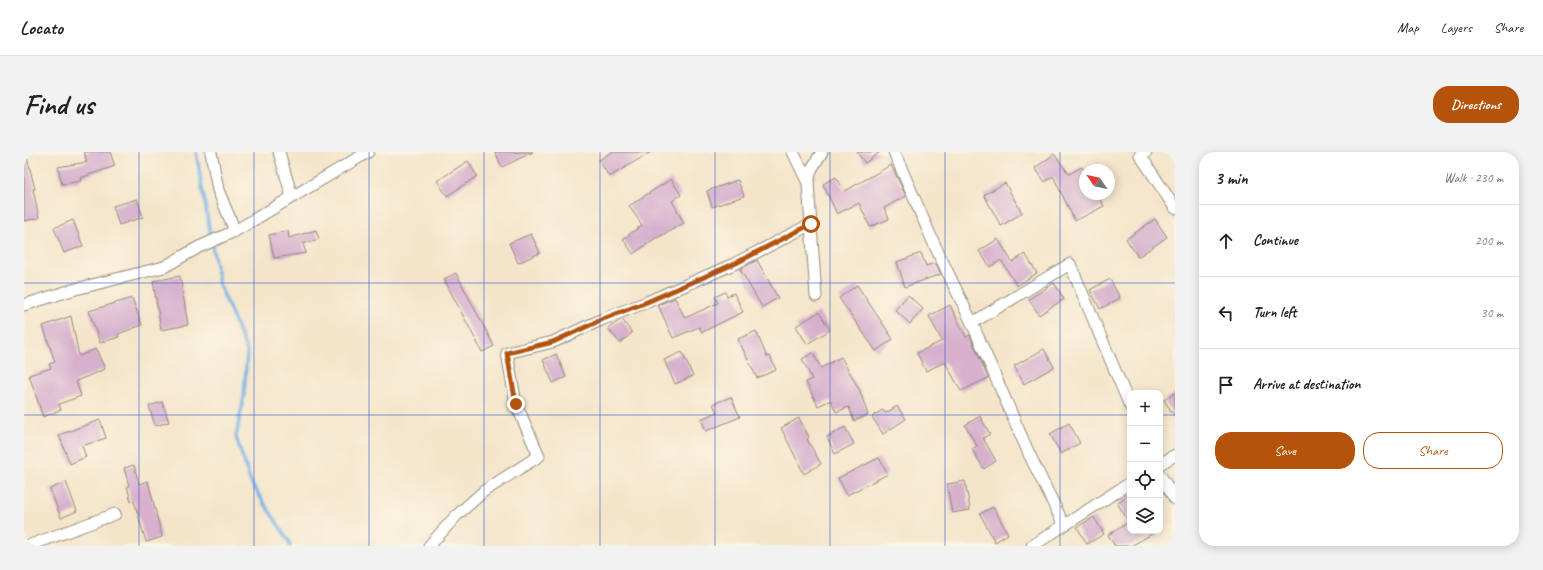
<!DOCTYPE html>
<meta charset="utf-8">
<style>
:root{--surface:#fff;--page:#f2f2f2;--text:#202124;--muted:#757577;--line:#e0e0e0;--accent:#b45309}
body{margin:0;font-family:Caveat,sans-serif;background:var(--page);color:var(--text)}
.controls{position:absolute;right:12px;bottom:12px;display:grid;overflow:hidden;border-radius:8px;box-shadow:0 2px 10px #0003}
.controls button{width:36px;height:36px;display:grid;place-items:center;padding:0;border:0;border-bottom:1px solid var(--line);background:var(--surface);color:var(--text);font:20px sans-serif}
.compass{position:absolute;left:1055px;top:12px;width:36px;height:36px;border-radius:50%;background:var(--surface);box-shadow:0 2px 10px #0003;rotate:304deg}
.stop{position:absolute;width:12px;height:12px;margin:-9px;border:3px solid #b45309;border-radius:50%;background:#fff}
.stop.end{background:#b45309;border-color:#fff;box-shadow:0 1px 4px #0008}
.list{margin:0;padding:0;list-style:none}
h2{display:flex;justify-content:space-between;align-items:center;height:52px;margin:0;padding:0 16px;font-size:17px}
h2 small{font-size:13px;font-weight:400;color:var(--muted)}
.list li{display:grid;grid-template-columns:26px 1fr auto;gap:12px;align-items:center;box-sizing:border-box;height:72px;padding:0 16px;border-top:1px solid var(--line)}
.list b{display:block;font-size:15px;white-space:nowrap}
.list em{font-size:13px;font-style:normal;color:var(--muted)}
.actions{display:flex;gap:8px;padding:12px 16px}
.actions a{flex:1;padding:9px 0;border:1px solid var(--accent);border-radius:16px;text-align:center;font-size:14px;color:var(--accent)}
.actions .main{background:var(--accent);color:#fff}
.icon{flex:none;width:22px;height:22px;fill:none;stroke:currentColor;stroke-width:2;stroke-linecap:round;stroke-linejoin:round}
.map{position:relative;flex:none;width:1151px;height:394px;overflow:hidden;border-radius:16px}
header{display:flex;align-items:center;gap:24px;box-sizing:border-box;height:56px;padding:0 20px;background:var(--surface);border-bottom:1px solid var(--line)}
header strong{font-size:19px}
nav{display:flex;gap:22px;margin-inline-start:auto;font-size:14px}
.intro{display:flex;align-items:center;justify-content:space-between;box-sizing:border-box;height:96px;padding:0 24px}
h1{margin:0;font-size:28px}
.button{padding:10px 18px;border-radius:16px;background:var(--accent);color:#fff;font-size:14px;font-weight:700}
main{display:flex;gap:24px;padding:0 24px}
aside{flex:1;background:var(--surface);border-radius:16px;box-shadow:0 2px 10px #0003}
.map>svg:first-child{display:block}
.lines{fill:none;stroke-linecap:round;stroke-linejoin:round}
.stream{stroke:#73b0e5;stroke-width:3.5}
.building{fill:#d7b0ce}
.street-casing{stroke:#90887a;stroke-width:13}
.street{stroke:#fff;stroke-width:11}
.route{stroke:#b45309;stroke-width:5}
.grid{fill:none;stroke:#1d4ed8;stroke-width:1;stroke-opacity:0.55}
</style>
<header>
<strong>Locato</strong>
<nav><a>Map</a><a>Layers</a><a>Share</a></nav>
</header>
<div class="intro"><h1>Find us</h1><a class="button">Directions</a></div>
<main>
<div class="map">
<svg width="1151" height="394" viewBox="0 0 1151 394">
<rect width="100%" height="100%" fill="#fcf5e5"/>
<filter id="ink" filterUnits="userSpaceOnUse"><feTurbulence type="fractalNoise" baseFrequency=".025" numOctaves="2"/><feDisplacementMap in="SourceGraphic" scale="8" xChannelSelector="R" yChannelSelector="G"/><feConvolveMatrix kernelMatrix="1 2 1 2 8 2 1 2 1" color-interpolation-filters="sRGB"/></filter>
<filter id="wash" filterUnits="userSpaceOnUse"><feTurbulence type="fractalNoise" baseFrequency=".012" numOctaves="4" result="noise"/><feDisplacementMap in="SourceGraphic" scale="16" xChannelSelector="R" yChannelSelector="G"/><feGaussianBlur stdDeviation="0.9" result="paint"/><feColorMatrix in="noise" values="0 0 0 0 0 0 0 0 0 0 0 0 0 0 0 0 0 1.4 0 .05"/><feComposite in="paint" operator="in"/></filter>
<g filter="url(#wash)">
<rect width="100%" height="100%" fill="#f4e5ca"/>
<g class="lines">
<path class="stream" d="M172,0L195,132L223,199L220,244L212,285L227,331L265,389L266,394"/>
</g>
<g id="blocks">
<g class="building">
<path d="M60,0H86L91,14L56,26L57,29L38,32L34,15L63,10Z"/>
<path d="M471,0H509L478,15Z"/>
<path d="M588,0H627L585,25L575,8Z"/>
<path d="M833,0H856L841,11Z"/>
<path d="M1030,2L1045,22L1058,15L1061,20V42H1073L1080,54L1051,69L1029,24L1021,30L1011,16Z"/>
<path d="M3,5L11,37H9L15,66L0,69V6Z"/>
<path d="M444,9L453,24L423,44L413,29Z"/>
<path d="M867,13L882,44L860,56L865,67L846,75L835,51L813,62L799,32L812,25L821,39Z"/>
<path d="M647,27L657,43L648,49L660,71L633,86V85L609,102L599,87L618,73L605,54Z"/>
<path d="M714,28L720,44L688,55L683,39Z"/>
<path d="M981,31L998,61L977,74L960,43Z"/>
<path d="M113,47L119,65L95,73L89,54Z"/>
<path d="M1131,67L1143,85L1114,105L1102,87Z"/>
<path d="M49,68L59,94L40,101L30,76Z"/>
<path d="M292,78L295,87L279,92L282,101L250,106L245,83L264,79L265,86Z"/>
<path d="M507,82L516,101L494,111L485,91Z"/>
<path d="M974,87L988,110L1001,102L1013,121L993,134L977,108L966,115L955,99Z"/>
<path d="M897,101L902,114L911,111L917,122L881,135L873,110Z"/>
<path d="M733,108L754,146L738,155L716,117Z"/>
<path d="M432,121L470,194L458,200L420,127Z"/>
<path d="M156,124L164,173L137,178L129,129Z"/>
<path d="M1086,127L1096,146L1076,157L1066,138Z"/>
<path d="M1030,131L1040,147L1015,163L1005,147Z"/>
<path d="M833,133L869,187L852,199L815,146Z"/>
<path d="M701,140L703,144L710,141L719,160L678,180L675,175L649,186L634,153L651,146L661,166L694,151L691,145Z"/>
<path d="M884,143L899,157L886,172L871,158Z"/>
<path d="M108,146L118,173L94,182L95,185L76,191L65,159Z"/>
<path d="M926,153L942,185L946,183L964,226L937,239L921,210L902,219L893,201L918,189L905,164Z"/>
<path d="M795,160L806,178L783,192L772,174Z"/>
<path d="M47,164L55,204L72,197L81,217L52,229L57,244L35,252L37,258L19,265L5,223L27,216L25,212L31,210L19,174Z"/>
<path d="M598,167L608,181L596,191L584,176Z"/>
<path d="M732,179L743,205L746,204L752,218L733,226L714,187Z"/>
<path d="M1020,197L1030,215L1000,232L990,214Z"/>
<path d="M658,200L669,224L651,232L640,208Z"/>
<path d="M789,201L797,216L817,205L836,239L844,263L830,269L825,255L812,260L807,248L794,254L782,230L788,227L778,207Z"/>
<path d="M532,202L542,225L529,231L519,208Z"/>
<path d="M1151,241V265L1140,248Z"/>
<path d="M707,245L716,265L682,279L677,267L693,260L689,252Z"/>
<path d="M138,250L145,270L131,274L125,254Z"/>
<path d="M873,254L882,267L859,282L848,265L858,258L862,261Z"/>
<path d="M956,264L966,282L959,286L972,309L960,317L948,297L953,294L941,273Z"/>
<path d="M775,266L785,285L783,287L797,312L780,322L757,276Z"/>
<path d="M76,268L82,286L58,294L62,305L46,312L35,283Z"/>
<path d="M1045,271L1056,291L1037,302L1026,282Z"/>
<path d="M821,275L830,292L811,302L803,285Z"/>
<path d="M855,306L864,322L823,343L814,326Z"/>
<path d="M110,313L115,332L124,329L138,385L122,390L110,349L107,350L103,334H105L100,316Z"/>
<path d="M941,329L946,358L928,361L923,332Z"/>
<path d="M42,330L53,359L37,366L26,337Z"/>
<path d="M1106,342V379H1133L1107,394H1091L1084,383L1105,370L1093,351Z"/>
<path d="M969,355L984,382L971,390L956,362Z"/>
<path d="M1070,365L1080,382L1063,392L1053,375Z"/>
</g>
</g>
</g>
<g filter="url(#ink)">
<use href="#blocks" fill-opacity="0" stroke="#90887a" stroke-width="1"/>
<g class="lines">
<g class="street-casing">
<g id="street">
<path d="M255,0L268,45"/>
<path d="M769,0L784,31"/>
<path d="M870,0L911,94L948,171L1006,304L1040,373"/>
<path d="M1122,0L1116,3L1151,56"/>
<path d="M211,79L344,0"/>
<path d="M792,144L784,31L787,18L798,0"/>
<path d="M0,153L48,138L140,115L175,95L211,79L194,38L187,0"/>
<path d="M948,171L1046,112L1106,254"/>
<path d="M1136,312L1151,303"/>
<path d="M1136,323L1151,347"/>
<path d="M4,394L91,362"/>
<path d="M405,394L432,364L460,339L515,304L492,252L483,201L529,190L579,167L623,150L712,111L787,72"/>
<path d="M1008,394L1106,331"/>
</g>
</g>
<use href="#street" class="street"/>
</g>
</g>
<g class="lines" filter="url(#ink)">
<path class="route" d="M492,252L483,201L529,190L579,167L623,150L712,111L787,72"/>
</g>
<path class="grid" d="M115,0V394M230,0V394M345,0V394M460,0V394M576,0V394M691,0V394M806,0V394M921,0V394M1036,0V394M0,131H1151M0,263H1106M1136,263H1151"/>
</svg>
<div class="controls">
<button>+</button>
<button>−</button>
<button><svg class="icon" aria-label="locate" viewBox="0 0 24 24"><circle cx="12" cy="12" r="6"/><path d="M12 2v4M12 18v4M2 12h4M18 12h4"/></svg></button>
<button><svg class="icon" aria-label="layers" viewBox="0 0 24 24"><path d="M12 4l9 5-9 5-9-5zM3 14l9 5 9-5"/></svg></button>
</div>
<svg class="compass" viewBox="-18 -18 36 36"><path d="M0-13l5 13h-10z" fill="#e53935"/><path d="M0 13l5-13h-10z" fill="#757577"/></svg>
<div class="stop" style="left:787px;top:72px"></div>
<div class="stop end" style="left:492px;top:252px"></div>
</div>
<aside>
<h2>3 min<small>Walk · 230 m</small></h2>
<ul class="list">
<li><svg class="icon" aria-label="ahead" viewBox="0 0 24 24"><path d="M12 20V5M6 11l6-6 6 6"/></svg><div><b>Continue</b></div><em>200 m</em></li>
<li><svg class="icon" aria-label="left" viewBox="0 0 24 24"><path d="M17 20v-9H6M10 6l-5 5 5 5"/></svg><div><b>Turn left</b></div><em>30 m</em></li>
<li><svg class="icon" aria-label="arrive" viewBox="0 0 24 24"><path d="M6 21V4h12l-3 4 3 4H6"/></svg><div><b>Arrive at destination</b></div></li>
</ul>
<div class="actions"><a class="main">Save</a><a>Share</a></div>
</aside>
</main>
